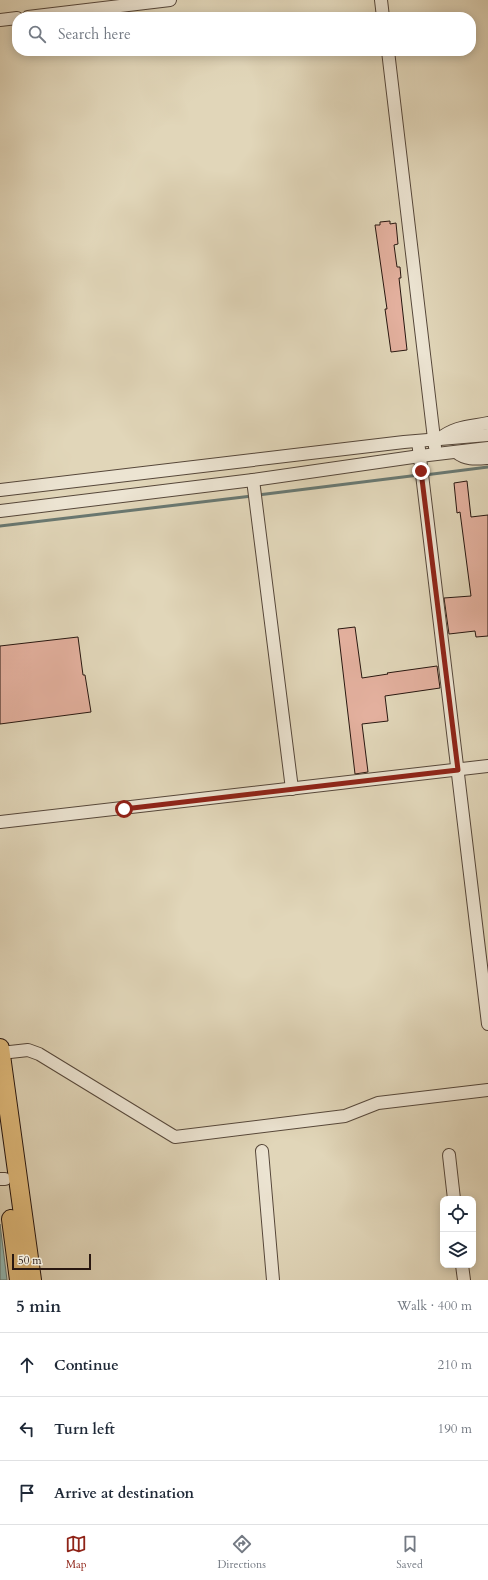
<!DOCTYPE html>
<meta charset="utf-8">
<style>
:root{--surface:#fff;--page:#f6f6f7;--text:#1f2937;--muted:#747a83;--line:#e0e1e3;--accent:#8f2418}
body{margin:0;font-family:Cardo,serif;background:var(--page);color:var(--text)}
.controls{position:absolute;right:12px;bottom:12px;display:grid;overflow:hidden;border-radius:8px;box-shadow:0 2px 10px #0003}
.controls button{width:36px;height:36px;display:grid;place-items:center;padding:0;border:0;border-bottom:1px solid var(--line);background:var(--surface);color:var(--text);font:20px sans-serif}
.scale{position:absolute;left:12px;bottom:10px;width:79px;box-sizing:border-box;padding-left:4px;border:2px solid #281710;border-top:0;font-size:11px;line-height:14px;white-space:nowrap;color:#281710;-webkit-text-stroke:3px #ece4d2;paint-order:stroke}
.stop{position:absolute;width:12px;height:12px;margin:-9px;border:3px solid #8f2418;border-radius:50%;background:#fff}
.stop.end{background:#8f2418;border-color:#fff;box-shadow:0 1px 4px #0008}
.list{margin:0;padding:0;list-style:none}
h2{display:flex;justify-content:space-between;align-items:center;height:52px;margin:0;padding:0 16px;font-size:17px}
h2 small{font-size:13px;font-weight:400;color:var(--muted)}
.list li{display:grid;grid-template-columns:26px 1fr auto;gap:12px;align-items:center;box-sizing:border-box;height:64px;padding:0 16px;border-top:1px solid var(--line)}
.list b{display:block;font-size:15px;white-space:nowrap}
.list em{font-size:13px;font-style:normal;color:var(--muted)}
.icon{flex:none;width:22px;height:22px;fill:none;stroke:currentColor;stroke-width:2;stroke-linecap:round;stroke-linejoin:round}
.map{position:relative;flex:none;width:488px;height:1280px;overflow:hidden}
.search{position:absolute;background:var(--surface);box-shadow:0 2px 10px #0003;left:12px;right:12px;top:12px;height:44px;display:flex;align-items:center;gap:10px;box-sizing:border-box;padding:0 14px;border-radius:16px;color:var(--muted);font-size:15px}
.sheet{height:244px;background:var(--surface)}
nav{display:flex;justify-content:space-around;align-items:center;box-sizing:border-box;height:56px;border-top:1px solid var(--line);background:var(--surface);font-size:11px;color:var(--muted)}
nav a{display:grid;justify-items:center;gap:2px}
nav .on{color:var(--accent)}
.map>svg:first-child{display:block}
.water{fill:#94b9b2;stroke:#697871}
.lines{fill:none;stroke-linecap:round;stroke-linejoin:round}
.stream{stroke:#697871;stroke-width:3}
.building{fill:#e3b09e;stroke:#281710}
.minor-casing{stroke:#56473a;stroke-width:14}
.highway-casing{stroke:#281710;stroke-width:20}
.minor{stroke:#ece4d2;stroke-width:12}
.highway{stroke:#e0bb7c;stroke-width:18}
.route{stroke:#8f2418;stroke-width:5}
</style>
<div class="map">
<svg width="488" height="1280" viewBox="0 0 488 1280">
<rect width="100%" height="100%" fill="#e1d6b9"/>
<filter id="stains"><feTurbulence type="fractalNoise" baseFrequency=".005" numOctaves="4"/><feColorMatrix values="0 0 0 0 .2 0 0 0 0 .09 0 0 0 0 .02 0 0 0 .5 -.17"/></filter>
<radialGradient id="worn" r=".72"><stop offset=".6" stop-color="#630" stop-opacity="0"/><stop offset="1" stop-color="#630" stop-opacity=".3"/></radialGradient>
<path class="water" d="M0,1224L7,1280H0Z"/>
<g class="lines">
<g class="stream">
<path d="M425,475L488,467"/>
<path d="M258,495L419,475"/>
<path d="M0,526L252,496"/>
</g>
</g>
<g class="building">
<path d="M390,221V224L396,223L398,244L394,245L397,267H400L401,278H399L407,350L391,352L385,309H387L375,225H380V222Z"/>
<path d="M467,481L471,517L488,515V636L476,637L475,631L449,634L444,598L471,596L460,512L457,513L454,483Z"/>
<path d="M355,627L362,678L388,674L387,673L437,666L440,688L385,696L388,721L362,724L368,772L355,774L338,629Z"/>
<path d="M78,637L83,675H85L91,712L0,724V646Z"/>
</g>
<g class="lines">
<g class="minor-casing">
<g id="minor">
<path d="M381,0L383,17"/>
<path d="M28,17L170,0"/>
<path d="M0,20L17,18"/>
<path d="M388,51L435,447"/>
<path d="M439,439C456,426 468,427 488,423"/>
<path d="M418,441L488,1024"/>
<path d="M456,452C466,460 475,459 488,458"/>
<path d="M253,480L292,789"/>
<path d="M0,490L404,442L488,435"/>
<path d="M0,511L253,480L420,456L488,448"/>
<path d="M0,822L488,766"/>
<path d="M1,1053L28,1050L39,1054L175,1137L345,1116L378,1103L488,1090"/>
<path d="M262,1151L273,1280"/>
<path d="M449,1155L454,1199"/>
<path d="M0,1179H5"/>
<path d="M462,1265L464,1280"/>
</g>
</g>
<g class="highway-casing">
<g id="highway">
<path d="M0,1048L32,1280"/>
<path d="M11,1219L19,1280"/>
</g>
</g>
<use href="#minor" class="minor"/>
<use href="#highway" class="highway"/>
</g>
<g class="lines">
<path class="route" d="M124,809L458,770L421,471"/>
</g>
<rect width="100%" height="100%" filter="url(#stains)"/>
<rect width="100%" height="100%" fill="url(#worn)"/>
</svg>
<div class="controls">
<button><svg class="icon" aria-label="locate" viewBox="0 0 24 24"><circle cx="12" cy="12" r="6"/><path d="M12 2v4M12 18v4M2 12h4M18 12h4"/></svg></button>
<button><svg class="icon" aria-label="layers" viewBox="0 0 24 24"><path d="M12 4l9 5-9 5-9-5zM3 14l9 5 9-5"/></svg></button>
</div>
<div class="scale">50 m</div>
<div class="stop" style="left:124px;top:809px"></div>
<div class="stop end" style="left:421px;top:471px"></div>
<div class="search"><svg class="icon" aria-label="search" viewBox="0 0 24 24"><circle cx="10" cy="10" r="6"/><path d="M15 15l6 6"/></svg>Search here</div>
</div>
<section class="sheet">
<h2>5 min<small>Walk · 400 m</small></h2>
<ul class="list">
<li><svg class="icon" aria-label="ahead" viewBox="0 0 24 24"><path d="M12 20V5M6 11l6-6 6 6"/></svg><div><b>Continue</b></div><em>210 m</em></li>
<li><svg class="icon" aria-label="left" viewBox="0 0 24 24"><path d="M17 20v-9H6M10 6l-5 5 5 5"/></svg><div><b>Turn left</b></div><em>190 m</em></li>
<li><svg class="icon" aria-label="arrive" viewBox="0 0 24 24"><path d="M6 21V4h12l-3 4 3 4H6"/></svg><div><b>Arrive at destination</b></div></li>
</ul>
</section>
<nav>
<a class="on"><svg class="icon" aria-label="map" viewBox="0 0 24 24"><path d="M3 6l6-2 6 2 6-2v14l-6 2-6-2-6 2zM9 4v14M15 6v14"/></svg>Map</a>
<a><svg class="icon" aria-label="directions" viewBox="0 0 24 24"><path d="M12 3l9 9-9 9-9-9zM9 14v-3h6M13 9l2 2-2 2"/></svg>Directions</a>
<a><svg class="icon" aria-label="saved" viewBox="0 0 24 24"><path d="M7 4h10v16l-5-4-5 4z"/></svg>Saved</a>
</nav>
